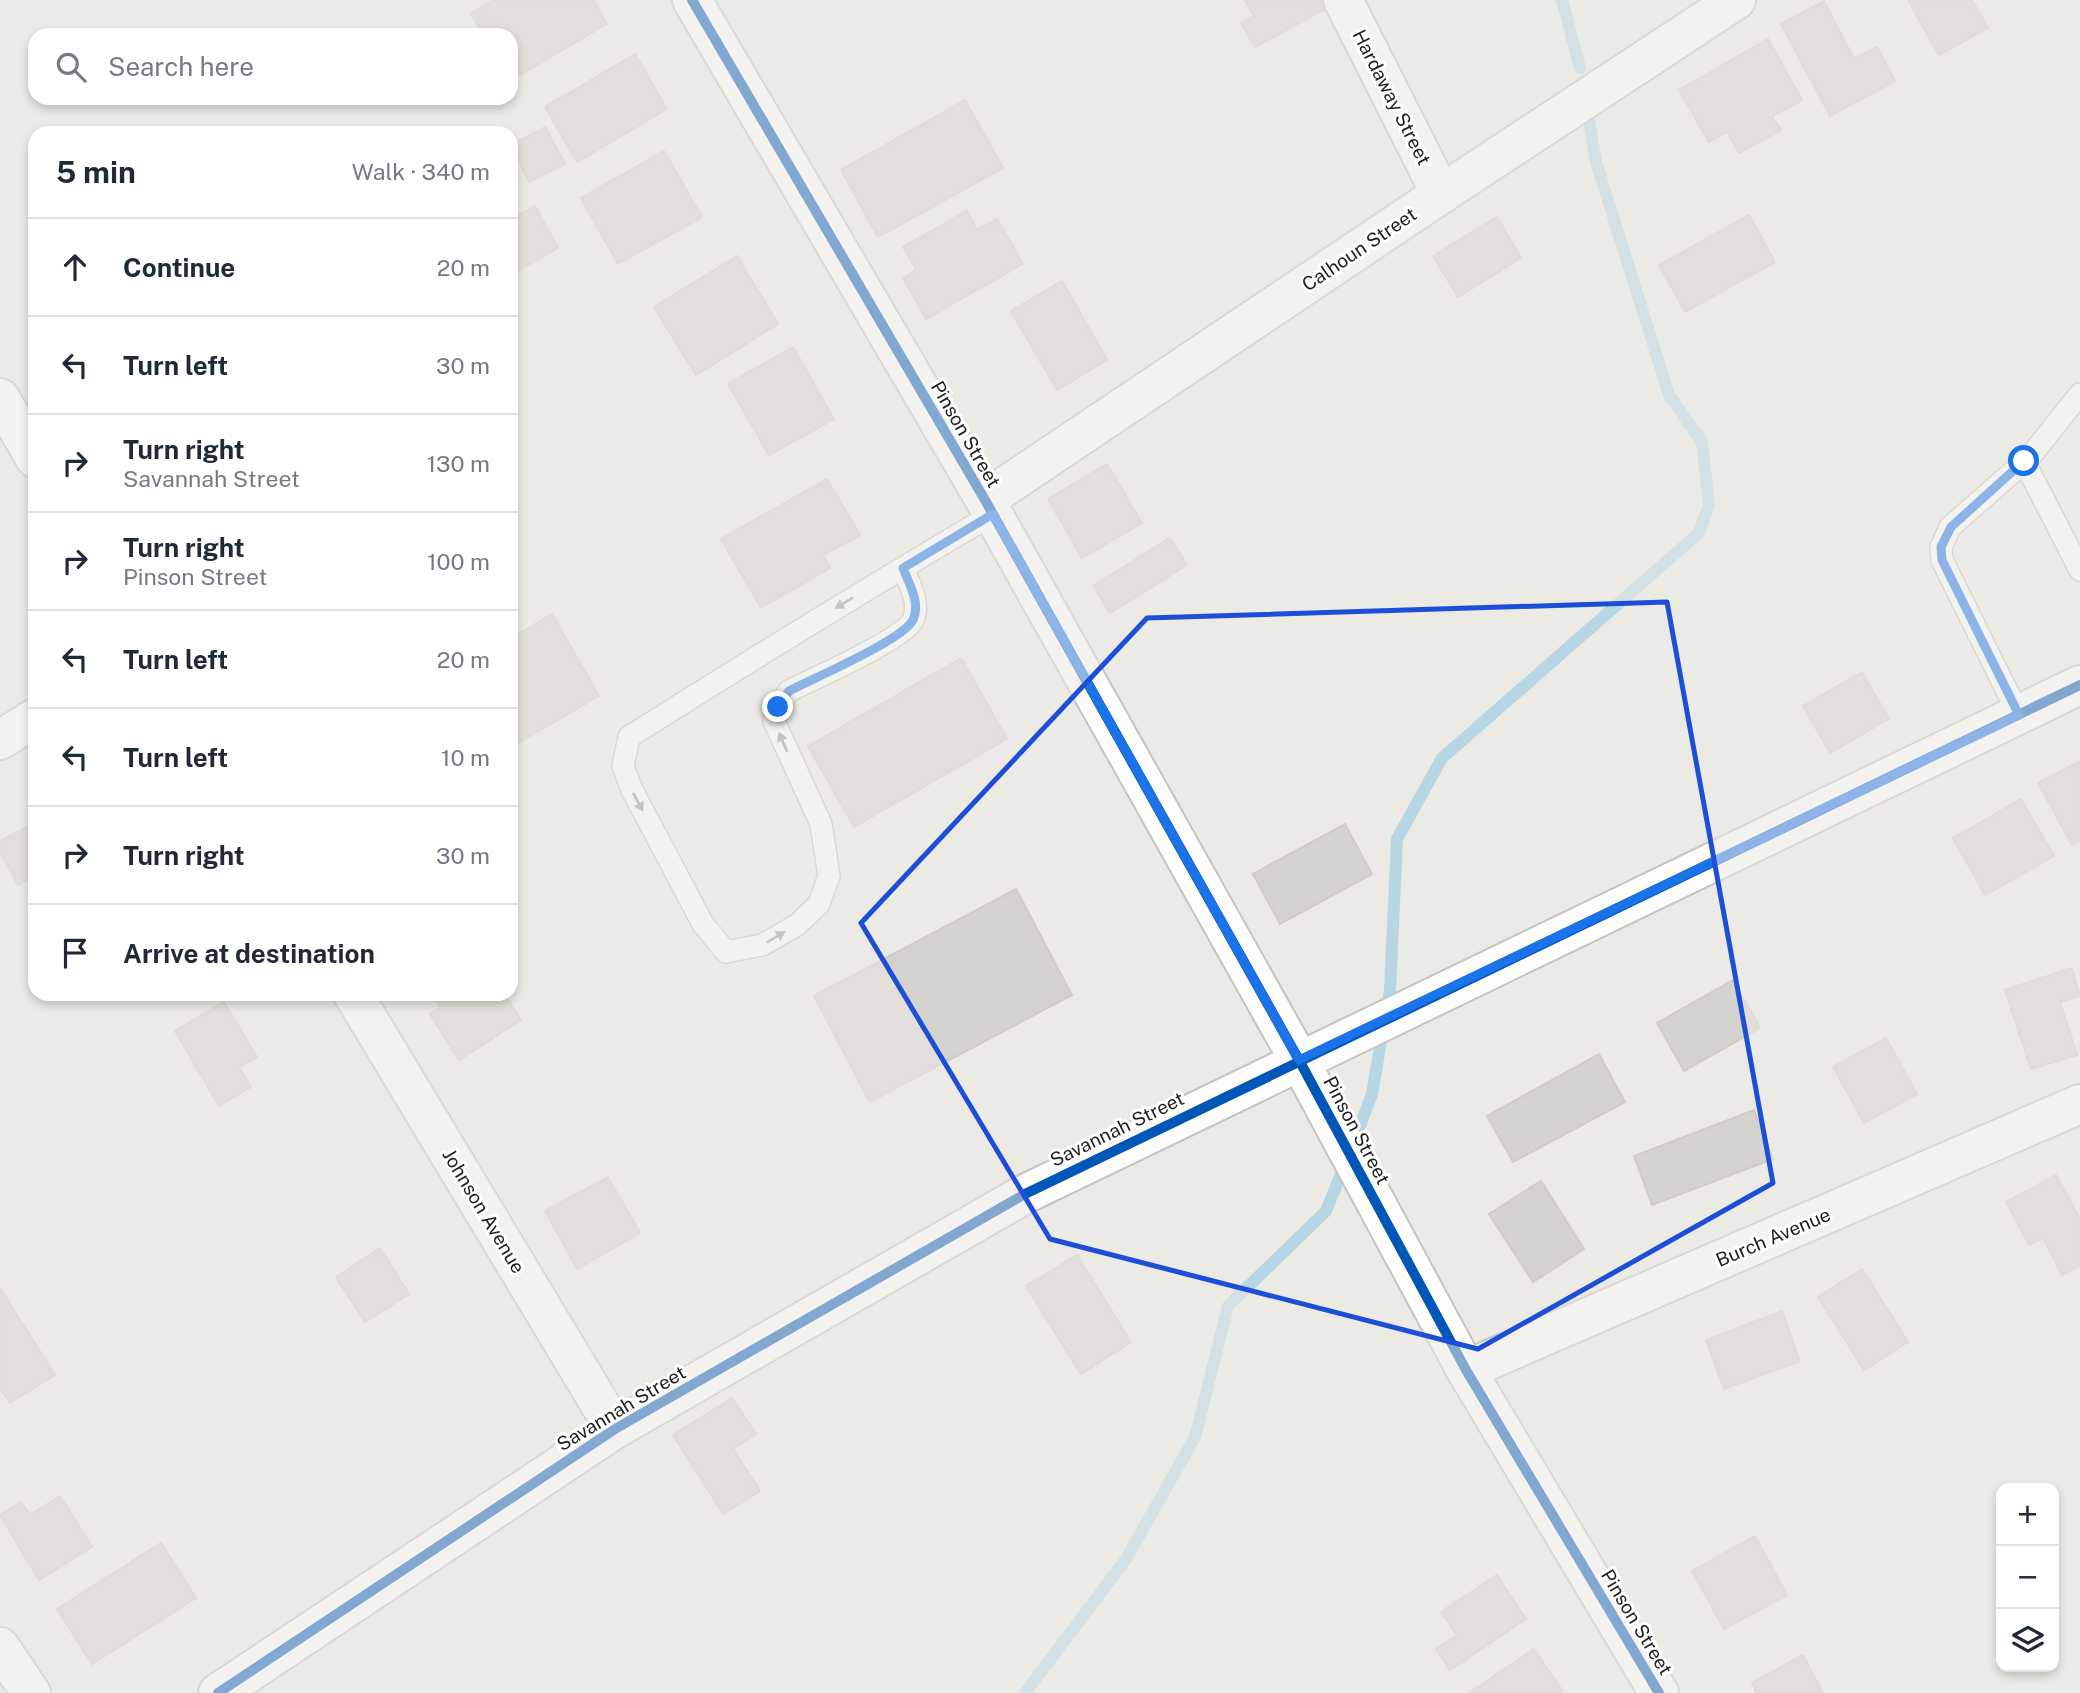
<!DOCTYPE html>
<meta charset="utf-8">
<style>
:root{--surface:#fff;--page:#f2f2f3;--text:#1f2937;--muted:#747a83;--line:#e0e1e3}
body{margin:0;font-family:"Public Sans",sans-serif;background:var(--page);color:var(--text)}
.controls{position:absolute;right:21px;bottom:21px;display:grid;overflow:hidden;border-radius:14px;box-shadow:0 4px 10px #0003}
.controls button{width:63px;height:63px;display:grid;place-items:center;padding:0;border:0;border-bottom:2px solid var(--line);background:var(--surface);color:var(--text);font:35px sans-serif}
.stop{position:absolute;width:21px;height:21px;margin:-16px;border:5px solid #1a73e8;border-radius:50%;background:#fff}
.stop.end{background:#1a73e8;border-color:#fff;box-shadow:0 2px 7px #0008}
.list{margin:0;padding:0;list-style:none}
h2{display:flex;justify-content:space-between;align-items:center;height:91px;margin:0;padding:0 28px;font-size:30px}
h2 small{font-size:23px;font-weight:400;color:var(--muted)}
.list li{display:grid;grid-template-columns:46px 1fr auto;gap:21px;align-items:center;box-sizing:border-box;height:98px;padding:0 28px;border-top:2px solid var(--line)}
.list b{display:block;font-size:26px;white-space:nowrap}
.list p{margin:0;font-size:23px;white-space:nowrap;color:var(--muted)}
.list em{font-size:23px;font-style:normal;color:var(--muted)}
.icon{flex:none;width:38px;height:38px;fill:none;stroke:currentColor;stroke-width:2;stroke-linecap:round;stroke-linejoin:round}
.map{position:relative;flex:none;width:2080px;height:1693px;overflow:hidden}
.search{position:absolute;background:var(--surface);box-shadow:0 4px 10px #0003;left:28px;top:28px;width:490px;height:77px;display:flex;align-items:center;gap:18px;box-sizing:border-box;padding:0 24px;border-radius:21px;color:var(--muted);font-size:26px}
.panel{position:absolute;background:var(--surface);box-shadow:0 4px 10px #0003;left:28px;top:126px;width:490px;height:875px;border-radius:21px}
.map>svg:first-child{display:block}
.lines{fill:none;stroke-linecap:round;stroke-linejoin:round}
.stream{stroke:#b5d6e2;stroke-width:12}
.building{fill:#d4d2cd;stroke:#cfcbc6;stroke-width:2}
.service-casing{stroke:#c4c4c1;stroke-width:24}
.minor-casing{stroke:#c4c4c1;stroke-width:42}
.tertiary-casing{stroke:#c4c4c1;stroke-width:42}
.service{stroke:#fcfcfb;stroke-width:21}
.minor{stroke:#fcfcfb;stroke-width:38}
.tertiary{stroke:#fcfcfb;stroke-width:38}
.cycleway-casing{stroke:#fff;stroke-width:15}
.cycleway{stroke:#0057b8;stroke-width:10}
.oneway{fill:#989897}
.route{stroke:#1a73e8;stroke-width:9}
.marked{fill:none;stroke:#1d4ed8;stroke-width:5;stroke-linejoin:round}
.labels{text-anchor:middle;dominant-baseline:central;stroke-width:6;stroke-linejoin:round;paint-order:stroke}
.street-label{font-size:19px;fill:#1d1d1d;stroke:#fff}
</style>
<div class="map">
<svg width="2080" height="1693" viewBox="0 0 2080 1693">
<rect width="100%" height="100%" fill="#eceae5"/>
<g class="lines">
<g class="stream">
<path d="M1562,0L1580,68"/>
<path d="M1386,1012L1390,990L1397,839L1442,758L1699,533L1709,505L1702,442L1669,395L1596,162L1588,115"/>
<path d="M1353,1144L1372,1094L1383,1030"/>
<path d="M1025,1693L1126,1559L1195,1437L1228,1306L1326,1211L1345,1164"/>
</g>
</g>
<g class="building">
<path d="M494,0H593L607,24L511,80V35H483L471,13Z"/>
<path d="M1245,0H1320L1325,9L1255,47L1241,23L1254,16Z"/>
<path d="M1908,0H1972L1988,28L1939,55Z"/>
<path d="M1824,1L1854,59L1877,47L1895,81L1830,116L1781,24Z"/>
<path d="M1768,39L1802,100L1772,116L1781,130L1739,153L1727,132L1709,142L1679,90Z"/>
<path d="M635,54L667,109L577,162L545,107Z"/>
<path d="M965,100L1003,168L878,237L841,170Z"/>
<path d="M545,127L565,164L529,182L511,145Z"/>
<path d="M664,151L702,217L618,264L581,198Z"/>
<path d="M535,206L558,248L519,270L511,257V220Z"/>
<path d="M967,211L977,230L997,219L1023,264L926,319L903,278L916,270L903,247Z"/>
<path d="M1749,215L1775,262L1685,312L1659,265Z"/>
<path d="M1497,217L1521,258L1458,297L1433,256Z"/>
<path d="M737,256L778,324L696,375L654,307Z"/>
<path d="M1062,281L1107,360L1057,390L1011,311Z"/>
<path d="M793,347L834,419L769,455L728,384Z"/>
<path d="M1107,464L1142,523L1082,558L1048,499Z"/>
<path d="M827,479L860,535L823,555L830,568L761,608L721,539Z"/>
<path d="M1170,538L1187,565L1110,613L1093,586Z"/>
<path d="M552,614L599,696L516,744L511,736V638Z"/>
<path d="M961,658L1007,739L854,827L808,746Z"/>
<path d="M1862,672L1889,719L1830,753L1803,706Z"/>
<path d="M2080,761V841L2072,845L2038,783Z"/>
<path d="M2021,799L2054,856L1985,895L1953,838Z"/>
<path d="M35,823V876L18,885L0,851V841Z"/>
<path d="M1345,824L1372,874L1280,924L1253,874Z"/>
<path d="M1016,889L1072,995L870,1102L814,996Z"/>
<path d="M2072,968L2080,996L2060,1002L2077,1055L2031,1069L2005,990Z"/>
<path d="M1733,980L1760,1028L1684,1071L1657,1023Z"/>
<path d="M432,994H505L521,1020L459,1060L430,1014L440,1007Z"/>
<path d="M224,1002L257,1057L239,1067L251,1087L219,1106L175,1031Z"/>
<path d="M1886,1038L1917,1094L1864,1123L1833,1067Z"/>
<path d="M1599,1054L1625,1102L1513,1162L1487,1116Z"/>
<path d="M1754,1110L1773,1159L1652,1205L1634,1156Z"/>
<path d="M2056,1175L2080,1219V1265L2062,1275L2043,1238L2029,1245L2006,1202Z"/>
<path d="M608,1177L640,1233L577,1269L545,1211Z"/>
<path d="M1541,1181L1584,1249L1533,1282L1489,1214Z"/>
<path d="M380,1248L409,1294L365,1322L336,1277Z"/>
<path d="M1077,1255L1131,1342L1081,1374L1026,1286Z"/>
<path d="M1862,1269L1908,1342L1864,1370L1818,1297Z"/>
<path d="M0,1288L55,1375L10,1403L0,1388Z"/>
<path d="M1782,1311L1800,1361L1724,1389L1706,1340Z"/>
<path d="M732,1398L756,1434L733,1449L760,1491L723,1514L673,1435Z"/>
<path d="M60,1496L92,1547L39,1580L0,1515L21,1502L30,1515Z"/>
<path d="M1755,1536L1787,1595L1724,1629L1692,1571Z"/>
<path d="M161,1543L196,1598L92,1664L57,1609Z"/>
<path d="M1497,1575L1526,1619L1450,1670L1436,1649L1457,1635L1441,1612Z"/>
<path d="M1534,1649L1564,1693H1469Z"/>
<path d="M1803,1655L1823,1693H1757L1752,1683Z"/>
</g>
<g class="lines">
<g class="service-casing">
<g id="service">
<path d="M2024,461L2080,570"/>
<path d="M903,568C909,584 921,603 913,620C903,640 812,679 789,691L778,707L774,721L821,824L829,876L819,904L797,925L762,945L726,952L703,924L632,790L623,766L629,737C749,661 870,587 993,514"/>
<path d="M2019,715L1942,560L1941,547L1950,527L2029,458L2080,394"/>
</g>
</g>
<g class="minor-casing">
<g id="minor">
<path d="M1343,0L1441,194"/>
<path d="M0,398L35,458"/>
<path d="M985,500L1441,194L1736,0"/>
<path d="M0,740L35,718"/>
<path d="M353,994L615,1429"/>
<path d="M1466,1370L2080,1104"/>
<path d="M0,1647L31,1693"/>
<path d="M218,1693L615,1429L1025,1194L2080,685"/>
</g>
</g>
<g class="tertiary-casing">
<path id="tertiary" d="M692,0L985,500L1299,1060L1466,1370L1659,1693"/>
</g>
<use href="#service" class="service"/>
<use href="#minor" class="minor"/>
<use href="#tertiary" class="tertiary"/>
<g class="cycleway-casing">
<g id="cycleway">
<path d="M692,0L985,500L1299,1060L1466,1370L1659,1693"/>
<path d="M218,1693L615,1429L1025,1194L2080,685"/>
</g>
</g>
<use href="#cycleway" class="cycleway"/>
</g>
<defs><path id="oneway-solid" d="M-6-.8H1V-3.2L6.5 0L1 3.2V.8H-6Z" transform="scale(1.75)"/></defs>
<g class="oneway">
<use href="#oneway-solid" transform="translate(844 603) rotate(149)"/>
<use href="#oneway-solid" transform="translate(783 742) rotate(-113)"/>
<use href="#oneway-solid" transform="translate(638 802) rotate(62)"/>
<use href="#oneway-solid" transform="translate(776 937) rotate(-31)"/>
</g>
<g class="lines">
<path class="route" d="M778,707L789,691C812,679 903,640 913,620C921,603 909,584 903,568L993,514L1299,1060L2019,715L1942,560L1941,547L1951,527L2024,461"/>
</g>
<path d="M0 0H2080V1693H0ZM1667,602L1773,1183L1478,1349L1050,1239L861,923L1147,618Z" fill="#eceae5" fill-opacity=".55" fill-rule="evenodd"/>
<path class="marked" d="M1667,602L1773,1183L1478,1349L1050,1239L861,923L1147,618Z"/>
<g class="labels">
<g class="street-label">
<text transform="translate(1392 97) rotate(63)">Hardaway Street</text>
<text transform="translate(1359 249) rotate(-34)">Calhoun Street</text>
<text transform="translate(966 434) rotate(60)">Pinson Street</text>
<text transform="translate(1117 1129) rotate(-26)">Savannah Street</text>
<text transform="translate(1357 1130) rotate(62)">Pinson Street</text>
<text transform="translate(484 1211) rotate(59)">Johnson Avenue</text>
<text transform="translate(1773 1237) rotate(-23)">Burch Avenue</text>
<text transform="translate(621 1408) rotate(-31)">Savannah Street</text>
<text transform="translate(1637 1622) rotate(59)">Pinson Street</text>
</g>
</g>
</svg>
<div class="controls">
<button>+</button>
<button>−</button>
<button><svg class="icon" aria-label="layers" viewBox="0 0 24 24"><path d="M12 4l9 5-9 5-9-5zM3 14l9 5 9-5"/></svg></button>
</div>
<div class="stop" style="left:2024px;top:461px"></div>
<div class="stop end" style="left:778px;top:707px"></div>
<div class="search"><svg class="icon" aria-label="search" viewBox="0 0 24 24"><circle cx="10" cy="10" r="6"/><path d="M15 15l6 6"/></svg>Search here</div>
<section class="panel">
<h2>5 min<small>Walk · 340 m</small></h2>
<ul class="list">
<li><svg class="icon" aria-label="ahead" viewBox="0 0 24 24"><path d="M12 20V5M6 11l6-6 6 6"/></svg><div><b>Continue</b></div><em>20 m</em></li>
<li><svg class="icon" aria-label="left" viewBox="0 0 24 24"><path d="M17 20v-9H6M10 6l-5 5 5 5"/></svg><div><b>Turn left</b></div><em>30 m</em></li>
<li><svg class="icon" aria-label="right" viewBox="0 0 24 24"><path d="M7 20v-9h11M14 6l5 5-5 5"/></svg><div><b>Turn right</b><p>Savannah Street</p></div><em>130 m</em></li>
<li><svg class="icon" aria-label="right" viewBox="0 0 24 24"><path d="M7 20v-9h11M14 6l5 5-5 5"/></svg><div><b>Turn right</b><p>Pinson Street</p></div><em>100 m</em></li>
<li><svg class="icon" aria-label="left" viewBox="0 0 24 24"><path d="M17 20v-9H6M10 6l-5 5 5 5"/></svg><div><b>Turn left</b></div><em>20 m</em></li>
<li><svg class="icon" aria-label="left" viewBox="0 0 24 24"><path d="M17 20v-9H6M10 6l-5 5 5 5"/></svg><div><b>Turn left</b></div><em>10 m</em></li>
<li><svg class="icon" aria-label="right" viewBox="0 0 24 24"><path d="M7 20v-9h11M14 6l5 5-5 5"/></svg><div><b>Turn right</b></div><em>30 m</em></li>
<li><svg class="icon" aria-label="arrive" viewBox="0 0 24 24"><path d="M6 21V4h12l-3 4 3 4H6"/></svg><div><b>Arrive at destination</b></div></li>
</ul>
</section>
</div>
